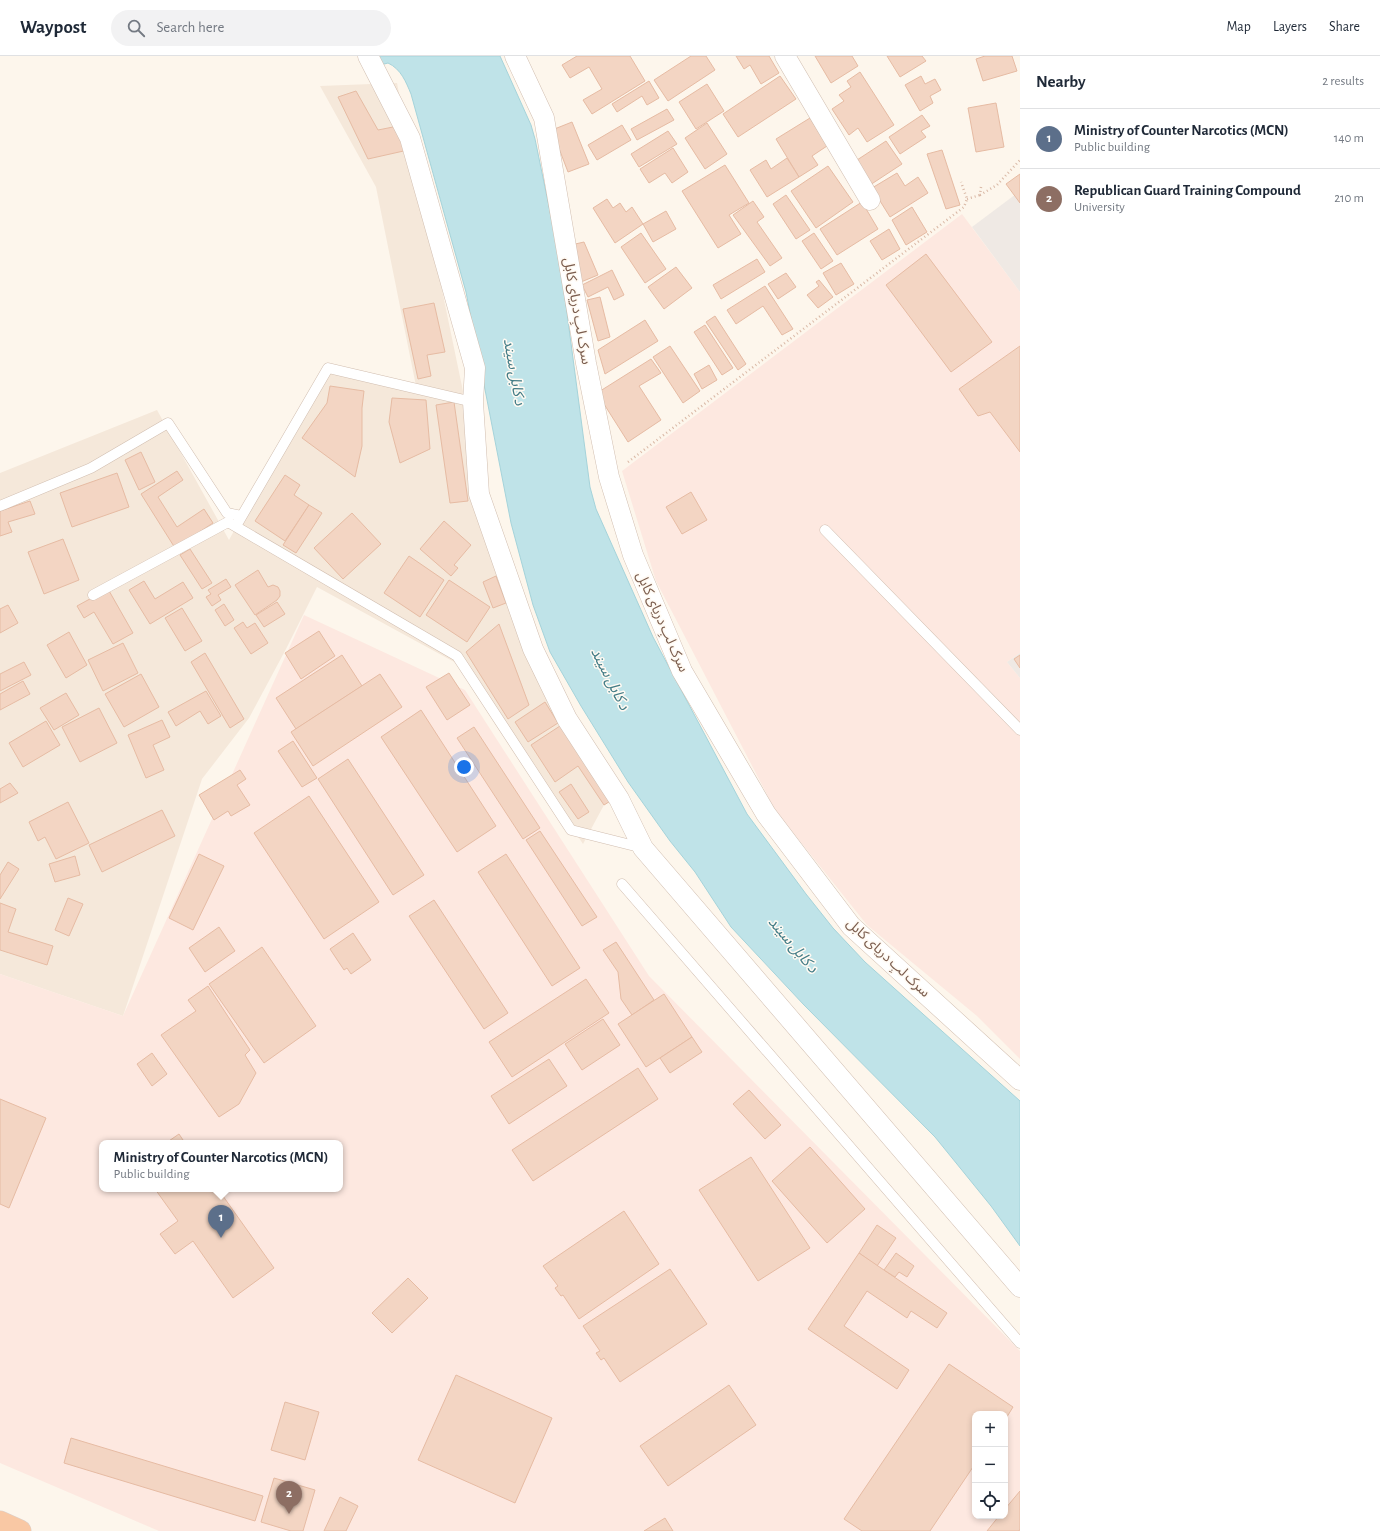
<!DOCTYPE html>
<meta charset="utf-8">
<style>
:root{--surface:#fff;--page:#f2f2f3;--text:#1f2937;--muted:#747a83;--line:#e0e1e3;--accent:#e76f51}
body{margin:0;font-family:"Alegreya Sans","Noto Sans Arabic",sans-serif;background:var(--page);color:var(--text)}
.controls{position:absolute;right:12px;bottom:12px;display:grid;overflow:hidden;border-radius:8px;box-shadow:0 2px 6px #0003}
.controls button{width:36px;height:36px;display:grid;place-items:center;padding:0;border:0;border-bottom:1px solid var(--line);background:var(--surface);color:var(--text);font:20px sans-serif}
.you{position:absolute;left:464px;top:711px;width:14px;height:14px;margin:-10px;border:3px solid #fff;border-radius:50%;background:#1a73e8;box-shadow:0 0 0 6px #1a73e833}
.badge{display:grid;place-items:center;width:26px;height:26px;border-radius:50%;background:var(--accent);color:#fff;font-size:13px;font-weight:700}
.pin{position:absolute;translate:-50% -33px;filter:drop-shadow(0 1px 2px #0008)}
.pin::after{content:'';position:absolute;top:21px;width:14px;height:12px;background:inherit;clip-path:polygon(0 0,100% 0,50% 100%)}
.popup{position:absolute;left:99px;top:1084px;width:244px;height:52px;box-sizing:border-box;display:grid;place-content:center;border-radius:8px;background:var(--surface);filter:drop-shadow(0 1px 3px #0005);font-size:13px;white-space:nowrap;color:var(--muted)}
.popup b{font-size:15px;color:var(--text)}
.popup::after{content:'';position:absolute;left:50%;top:100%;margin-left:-8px;border:8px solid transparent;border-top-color:var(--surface)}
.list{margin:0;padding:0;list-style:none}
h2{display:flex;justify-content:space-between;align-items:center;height:52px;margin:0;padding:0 16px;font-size:17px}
h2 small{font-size:13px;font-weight:400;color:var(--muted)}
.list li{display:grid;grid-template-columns:26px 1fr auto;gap:12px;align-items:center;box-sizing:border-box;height:60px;padding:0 16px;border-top:1px solid var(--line)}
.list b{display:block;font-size:15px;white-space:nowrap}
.list p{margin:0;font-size:13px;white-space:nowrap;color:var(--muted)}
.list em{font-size:13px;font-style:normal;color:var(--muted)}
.icon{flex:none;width:22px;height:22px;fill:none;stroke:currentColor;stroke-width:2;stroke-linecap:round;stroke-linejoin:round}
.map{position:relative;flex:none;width:1020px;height:1475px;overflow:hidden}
header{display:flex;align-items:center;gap:24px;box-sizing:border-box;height:56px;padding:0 20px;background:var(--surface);border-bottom:1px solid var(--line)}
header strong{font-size:19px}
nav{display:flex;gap:22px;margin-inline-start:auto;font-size:14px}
.search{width:280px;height:36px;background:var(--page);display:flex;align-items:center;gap:10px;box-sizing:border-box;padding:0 14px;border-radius:22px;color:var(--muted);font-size:15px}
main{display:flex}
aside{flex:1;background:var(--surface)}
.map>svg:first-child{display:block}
.residential{fill:#f5e8da}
.commercial{fill:#fde8e0;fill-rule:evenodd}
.industrial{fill:#efe9e4}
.water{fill:#bfe3e8;stroke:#a5d3da}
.building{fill:#f3d5c3;stroke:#e6bba3}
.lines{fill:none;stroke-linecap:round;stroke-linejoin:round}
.service-casing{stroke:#d1beb0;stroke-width:11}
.minor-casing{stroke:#d1beb0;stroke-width:21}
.trunk-casing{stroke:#dad1cd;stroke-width:23}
.path{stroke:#d9b8a5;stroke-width:2.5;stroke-dasharray:1 3;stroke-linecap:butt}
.service{stroke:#fff;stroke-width:10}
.minor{stroke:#fff;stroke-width:20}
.trunk{stroke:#f9c8a4;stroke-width:22}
.labels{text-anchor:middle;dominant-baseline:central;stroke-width:3;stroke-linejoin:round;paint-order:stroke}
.street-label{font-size:14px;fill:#7a5c4d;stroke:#fffaf3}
.water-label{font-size:15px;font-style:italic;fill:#437c86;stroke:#fffaf3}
</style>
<header>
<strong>Waypost</strong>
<div class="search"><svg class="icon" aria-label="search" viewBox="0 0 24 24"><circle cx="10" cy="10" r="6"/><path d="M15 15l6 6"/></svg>Search here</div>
<nav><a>Map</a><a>Layers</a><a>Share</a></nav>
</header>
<main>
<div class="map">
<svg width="1020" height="1475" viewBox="0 0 1020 1475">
<rect width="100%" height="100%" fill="#fdf6ec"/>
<path class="residential" d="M397,27L409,89L418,118L465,345L471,443L612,744L604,749L583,788L467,613L317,531L286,593L249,662L202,723L123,960L0,918V417L157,354L229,484L324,310L417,335L376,131L320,30Z"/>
<g class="commercial">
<path d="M962,158L1020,236V597L1007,606L1020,622V1003L977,960L867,869L775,754L656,525L622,415Z"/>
<path d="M304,559L465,634L649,920L1020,1295V1475H159L0,1407V918L123,960ZM102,1087H340V1133H102ZM975,1358H1005V1460H975Z"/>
</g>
<g class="industrial">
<path d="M1020,135V236L972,171Z"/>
<path d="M1020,597V622L1007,606Z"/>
</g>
<path class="water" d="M371,0H500L531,69L535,83L560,204L590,431L596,453L653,581L747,758L806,838L833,872L865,906L1020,1045V1190L991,1150L935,1081L804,949L731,871L695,816L670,785L628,726L581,650L550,596L533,549L511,467L466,236L411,38C406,26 401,13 388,7L377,10Z"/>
<g class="building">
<path d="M577,0H630L645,25L592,58L583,44L602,33L589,11L570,22L562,9Z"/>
<path d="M691,0H706L715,14L668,45L654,24Z"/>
<path d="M736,0H769L779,17L761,28L750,9L744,13Z"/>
<path d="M815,0H852L858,10L831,27Z"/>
<path d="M887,0H922L926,5L900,21Z"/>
<path d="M985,0H1012L1017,15L983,25L976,3Z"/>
<path d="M860,16L894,69L867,86L858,72L849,79L832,53L844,45L839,39L851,31L847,25Z"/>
<path d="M780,20L796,43L738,81L723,58Z"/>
<path d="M921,20L925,28L935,23L941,34L930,40L933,47L920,55L905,29Z"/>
<path d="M649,25L659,42L647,49L642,40L617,56L612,48Z"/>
<path d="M707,28L724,55L696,73L679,46Z"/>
<path d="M356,35L378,74L403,69L408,94L368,103L338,41Z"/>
<path d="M996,47L1004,91L976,96L968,52Z"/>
<path d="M667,53L674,64L637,84L631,73Z"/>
<path d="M922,59L930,70L921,75L926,81L900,98L889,81Z"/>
<path d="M810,62L827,90L812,100L818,109L799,121L776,83Z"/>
<path d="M572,66L589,108L568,116L552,74Z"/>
<path d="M707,67L727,98L705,113L685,82Z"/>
<path d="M622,69L631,84L597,104L588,89Z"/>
<path d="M668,75L677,88L639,111L631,98Z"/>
<path d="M886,85L902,108L870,129L854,106Z"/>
<path d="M673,92L688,116L672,127L665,117L649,127L640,113Z"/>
<path d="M942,94L960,149L946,153L927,98Z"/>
<path d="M787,102L799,121L767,141L750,114L766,104L771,113Z"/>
<path d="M725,109L749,147L729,159L741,178L718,192L682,135Z"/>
<path d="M828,110L853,146L816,172L791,135Z"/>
<path d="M897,117L905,130L918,121L928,137L890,161L872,132Z"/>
<path d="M1020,118V147L1006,128Z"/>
<path d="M786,139L810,174L796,183L773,148Z"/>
<path d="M607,143L613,152L620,147L626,156L632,151L643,168L615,187L593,152Z"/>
<path d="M753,145L764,161L757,166L782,202L770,210L733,159Z"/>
<path d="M862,146L878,173L837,199L820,173Z"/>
<path d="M912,151L927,176L906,189L892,164Z"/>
<path d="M666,155L676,173L653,186L643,168Z"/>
<path d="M889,173L900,193L882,204L870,185Z"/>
<path d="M641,177L666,213L645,227L621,191Z"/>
<path d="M814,177L833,205L821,213L802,185Z"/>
<path d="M584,186L598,219L581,226L571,189Z"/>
<path d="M926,198L992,286L951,316L886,229Z"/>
<path d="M757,203L765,216L721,243L713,229Z"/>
<path d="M841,207L854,228L836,239L823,217Z"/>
<path d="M676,211L692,232L664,253L648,231Z"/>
<path d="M612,214L624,239L614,244L608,231L588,241L582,229Z"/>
<path d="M786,217L796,231L778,243L768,228Z"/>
<path d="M819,224L833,241L818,252L807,239L819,230L816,226Z"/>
<path d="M765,230L793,273L782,279L763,250L736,268L727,254Z"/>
<path d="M600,241L610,281L598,285L587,244Z"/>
<path d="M434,247L445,296L427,299L431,320L418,323L403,253Z"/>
<path d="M715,260L746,308L738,314L706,266Z"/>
<path d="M645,264L658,285L605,318L598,294Z"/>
<path d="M705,269L733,312L722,319L694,276Z"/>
<path d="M670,290L700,335L683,347L653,301Z"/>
<path d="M1020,290V396L990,356L978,360L959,333Z"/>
<path d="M651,303L661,317L639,330L661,364L628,386L597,337Z"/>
<path d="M709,309L717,324L702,333L694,318Z"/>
<path d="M330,330L364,335L362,352V390L355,421L302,382L327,347Z"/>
<path d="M392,342L426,344L430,393L400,407L389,366Z"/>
<path d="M454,346L468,445L450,447L436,349Z"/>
<path d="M141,396L155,426L139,434L125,404Z"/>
<path d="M177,415L183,424L158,441L177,471L204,453L213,467L175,492L141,438Z"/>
<path d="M117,417L129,451L72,471L60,437Z"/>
<path d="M285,419L300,429L294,439L309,449L285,485L255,465Z"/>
<path d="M691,436L707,464L682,478L666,451Z"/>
<path d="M30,445L35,458L8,466L12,476L0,480V455Z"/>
<path d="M309,449L322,457L296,497L283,489Z"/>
<path d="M352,457L381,488L343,523L314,492Z"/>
<path d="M444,465L471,489L454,509L458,512L451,520L420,493Z"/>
<path d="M63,483L79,524L44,538L28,496Z"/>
<path d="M190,493L212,527L202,533L180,499Z"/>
<path d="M409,500L444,524L420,561L384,537Z"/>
<path d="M258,514L268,531L273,529L278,531L280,535V540L277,544L255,559L235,529Z"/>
<path d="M496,520L506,547L493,552L483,526Z"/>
<path d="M226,523L231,531L218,539L221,544L212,550L206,541L211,538L208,534Z"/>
<path d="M449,524L490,551L467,586L426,559Z"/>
<path d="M144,525L155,543L183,526L193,542L150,568L129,534Z"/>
<path d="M108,533L133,577L113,588L94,556L84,562L77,550Z"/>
<path d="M277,546L285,558L264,571L256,559Z"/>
<path d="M224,548L234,564L225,570L215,554Z"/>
<path d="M8,549L18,567L0,577V553Z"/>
<path d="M182,552L202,585L185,595L165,562Z"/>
<path d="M243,566L247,572L255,567L268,587L251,598L234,572Z"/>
<path d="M499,568L529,649L508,663L466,596Z"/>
<path d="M319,575L335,600L301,623L285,597Z"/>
<path d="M69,576L87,609L66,622L47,589Z"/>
<path d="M123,587L138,617L103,635L88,604Z"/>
<path d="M205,597L244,663L230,672L191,606Z"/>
<path d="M342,599L362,630L296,673L276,642Z"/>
<path d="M1020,599V612L1014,603Z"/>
<path d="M24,606L31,619L0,635V618Z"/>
<path d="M449,617L470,649L447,664L426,631Z"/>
<path d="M141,618L159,651L124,671L105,638Z"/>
<path d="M380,618L402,651L313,710L291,676Z"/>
<path d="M23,625L30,638L0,654V638Z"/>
<path d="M206,635L221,660L208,668L200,655L176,670L168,656Z"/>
<path d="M66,637L79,659L54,674L40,652Z"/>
<path d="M545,646L558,667L528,686L515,666Z"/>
<path d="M99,652L117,687L80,706L62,671Z"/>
<path d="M421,654L496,770L457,796L381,681Z"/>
<path d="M162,664L170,681L153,689L164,714L146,722L128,679Z"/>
<path d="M46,665L60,689L23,711L9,687Z"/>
<path d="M563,668L612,744L604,749L578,710L555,726L531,689Z"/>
<path d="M474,671L540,772L523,783L457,682Z"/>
<path d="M293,685L317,722L302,731L278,695Z"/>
<path d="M348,703L424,819L393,839L318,723Z"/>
<path d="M240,714L246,723L237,729L250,749L231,760L228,755L214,764L199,739Z"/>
<path d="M10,727L18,737L0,747V733Z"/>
<path d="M571,728L589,756L578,763L559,736Z"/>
<path d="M309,740L379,846L324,883L254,777Z"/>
<path d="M68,746L89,787L56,803L45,781L38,785L29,766Z"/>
<path d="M162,754L175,780L102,816L89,789Z"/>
<path d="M540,775L597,861L582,870L526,784Z"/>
<path d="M199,798L224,810L193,874L169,862Z"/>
<path d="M506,798L580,912L552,930L478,816Z"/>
<path d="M75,800L80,819L55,826L49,808Z"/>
<path d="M8,806L19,813L0,843V819Z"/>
<path d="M68,842L83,848L69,880L55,874Z"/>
<path d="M434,844L508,957L484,973L409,860Z"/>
<path d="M0,847L16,853L8,876L53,890L47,909L0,894Z"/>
<path d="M219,871L235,895L205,916L189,892Z"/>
<path d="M353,877L371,904L351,918L347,912L344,914L330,893Z"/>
<path d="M616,886L654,944L632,959L621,943L618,916L603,894Z"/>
<path d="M262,891L316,970L264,1007L209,928Z"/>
<path d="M586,923L609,957L512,1021L489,986Z"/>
<path d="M208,930L250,994L245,999L256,1017L239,1048L219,1061L161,979L196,955L188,944Z"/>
<path d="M664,938L692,981L646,1011L618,968Z"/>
<path d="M603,963L620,989L582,1014L565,988Z"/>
<path d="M692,981L702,996L670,1017L660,1002Z"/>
<path d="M152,997L167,1018L152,1030L137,1008Z"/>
<path d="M549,1003L567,1030L509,1068L491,1040Z"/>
<path d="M638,1012L658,1043L533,1125L512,1094Z"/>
<path d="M749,1034L781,1069L765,1083L733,1048Z"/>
<path d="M0,1043L46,1062L9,1152L0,1148Z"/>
<path d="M179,1078L185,1087H166Z"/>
<path d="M810,1091L865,1153L827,1187L772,1125Z"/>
<path d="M751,1101L810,1192L758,1225L699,1134Z"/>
<path d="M155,1133H218L274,1212L233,1242L193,1185L175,1198L160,1178L178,1165Z"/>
<path d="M624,1155L659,1208L579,1263L563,1239L561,1240L555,1232L558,1230L543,1210Z"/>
<path d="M877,1169L896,1182L877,1210L859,1197Z"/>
<path d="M859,1197L947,1257L937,1272L911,1255L907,1262L867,1235L844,1270L909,1314L897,1333L808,1273Z"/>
<path d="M896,1197L914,1210L907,1221L899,1216L895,1221L884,1214Z"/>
<path d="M670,1213L707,1268L620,1326L604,1302L601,1304L596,1297L600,1295L583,1270Z"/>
<path d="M408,1222L428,1242L392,1277L372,1257Z"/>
<path d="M949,1308L1013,1351L1005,1364V1358H975V1408L930,1475H862L844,1463Z"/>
<path d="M456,1319L552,1362L515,1447L418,1404Z"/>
<path d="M729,1329L756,1369L668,1430L640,1390Z"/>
<path d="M285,1346L319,1356L305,1404L271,1394Z"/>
<path d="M71,1382L263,1440L255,1465L64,1407Z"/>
<path d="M274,1422L315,1434L303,1475H291L261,1466Z"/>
<path d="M1020,1435V1473L1019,1475H987L999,1460H1005V1453Z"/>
<path d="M340,1441L358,1450L346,1475H324Z"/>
<path d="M665,1462L673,1475H644Z"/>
</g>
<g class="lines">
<g class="service-casing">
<g id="service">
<path d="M0,450L91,412L168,367L227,457L241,460"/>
<path d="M236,470L328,312L473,346"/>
<path d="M825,474L1020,674"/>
<path d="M93,539L228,466L457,600L571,774L643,792"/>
<path d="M622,828L1020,1287"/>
</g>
</g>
<g class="minor-casing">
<g id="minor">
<path d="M368,0L410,82L475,312L473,346L479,438L533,593L567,663L619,743L643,792L1020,1231"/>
<path d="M515,0L544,62L586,307L609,421L633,499L682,615L766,758L851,870L1020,1024"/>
<path d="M785,0L870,144"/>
</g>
</g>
<g class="trunk-casing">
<path id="trunk" d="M0,1466L20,1475"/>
</g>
<g class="path">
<path d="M981,131L980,139L997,129L1020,104"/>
<path d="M967,143L980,139"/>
<path d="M628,406L964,151L967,143L961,126"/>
</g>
<use href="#service" class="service"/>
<use href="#minor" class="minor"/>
<use href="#trunk" class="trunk"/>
</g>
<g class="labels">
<g class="street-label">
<text transform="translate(577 255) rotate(80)">سرک لبِ دریای کابل</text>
<text transform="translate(662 566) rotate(66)">سرک لبِ دریای کابل</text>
<text transform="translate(888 902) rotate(43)">سرک لبِ دریای کابل</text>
</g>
<g class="water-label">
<text transform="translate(514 316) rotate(80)">د کابل سيند</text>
<text transform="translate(610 623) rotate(63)">د کابل سيند</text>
<text transform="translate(793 889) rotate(50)">د کابل سيند</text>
</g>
</g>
</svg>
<div class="controls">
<button>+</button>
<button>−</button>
<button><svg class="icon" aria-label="locate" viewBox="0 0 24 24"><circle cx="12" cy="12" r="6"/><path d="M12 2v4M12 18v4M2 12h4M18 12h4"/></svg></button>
</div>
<div class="you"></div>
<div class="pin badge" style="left:221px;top:1182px;background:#5c6f8a">1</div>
<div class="popup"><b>Ministry of Counter Narcotics (MCN)</b>Public building</div>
<div class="pin badge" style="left:289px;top:1458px;background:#8d6e63">2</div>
</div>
<aside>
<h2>Nearby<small>2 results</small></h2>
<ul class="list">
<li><span class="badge" style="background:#5c6f8a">1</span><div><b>Ministry of Counter Narcotics (MCN)</b><p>Public building</p></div><em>140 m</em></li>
<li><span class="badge" style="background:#8d6e63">2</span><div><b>Republican Guard Training Compound</b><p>University</p></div><em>210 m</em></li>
</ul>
</aside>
</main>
